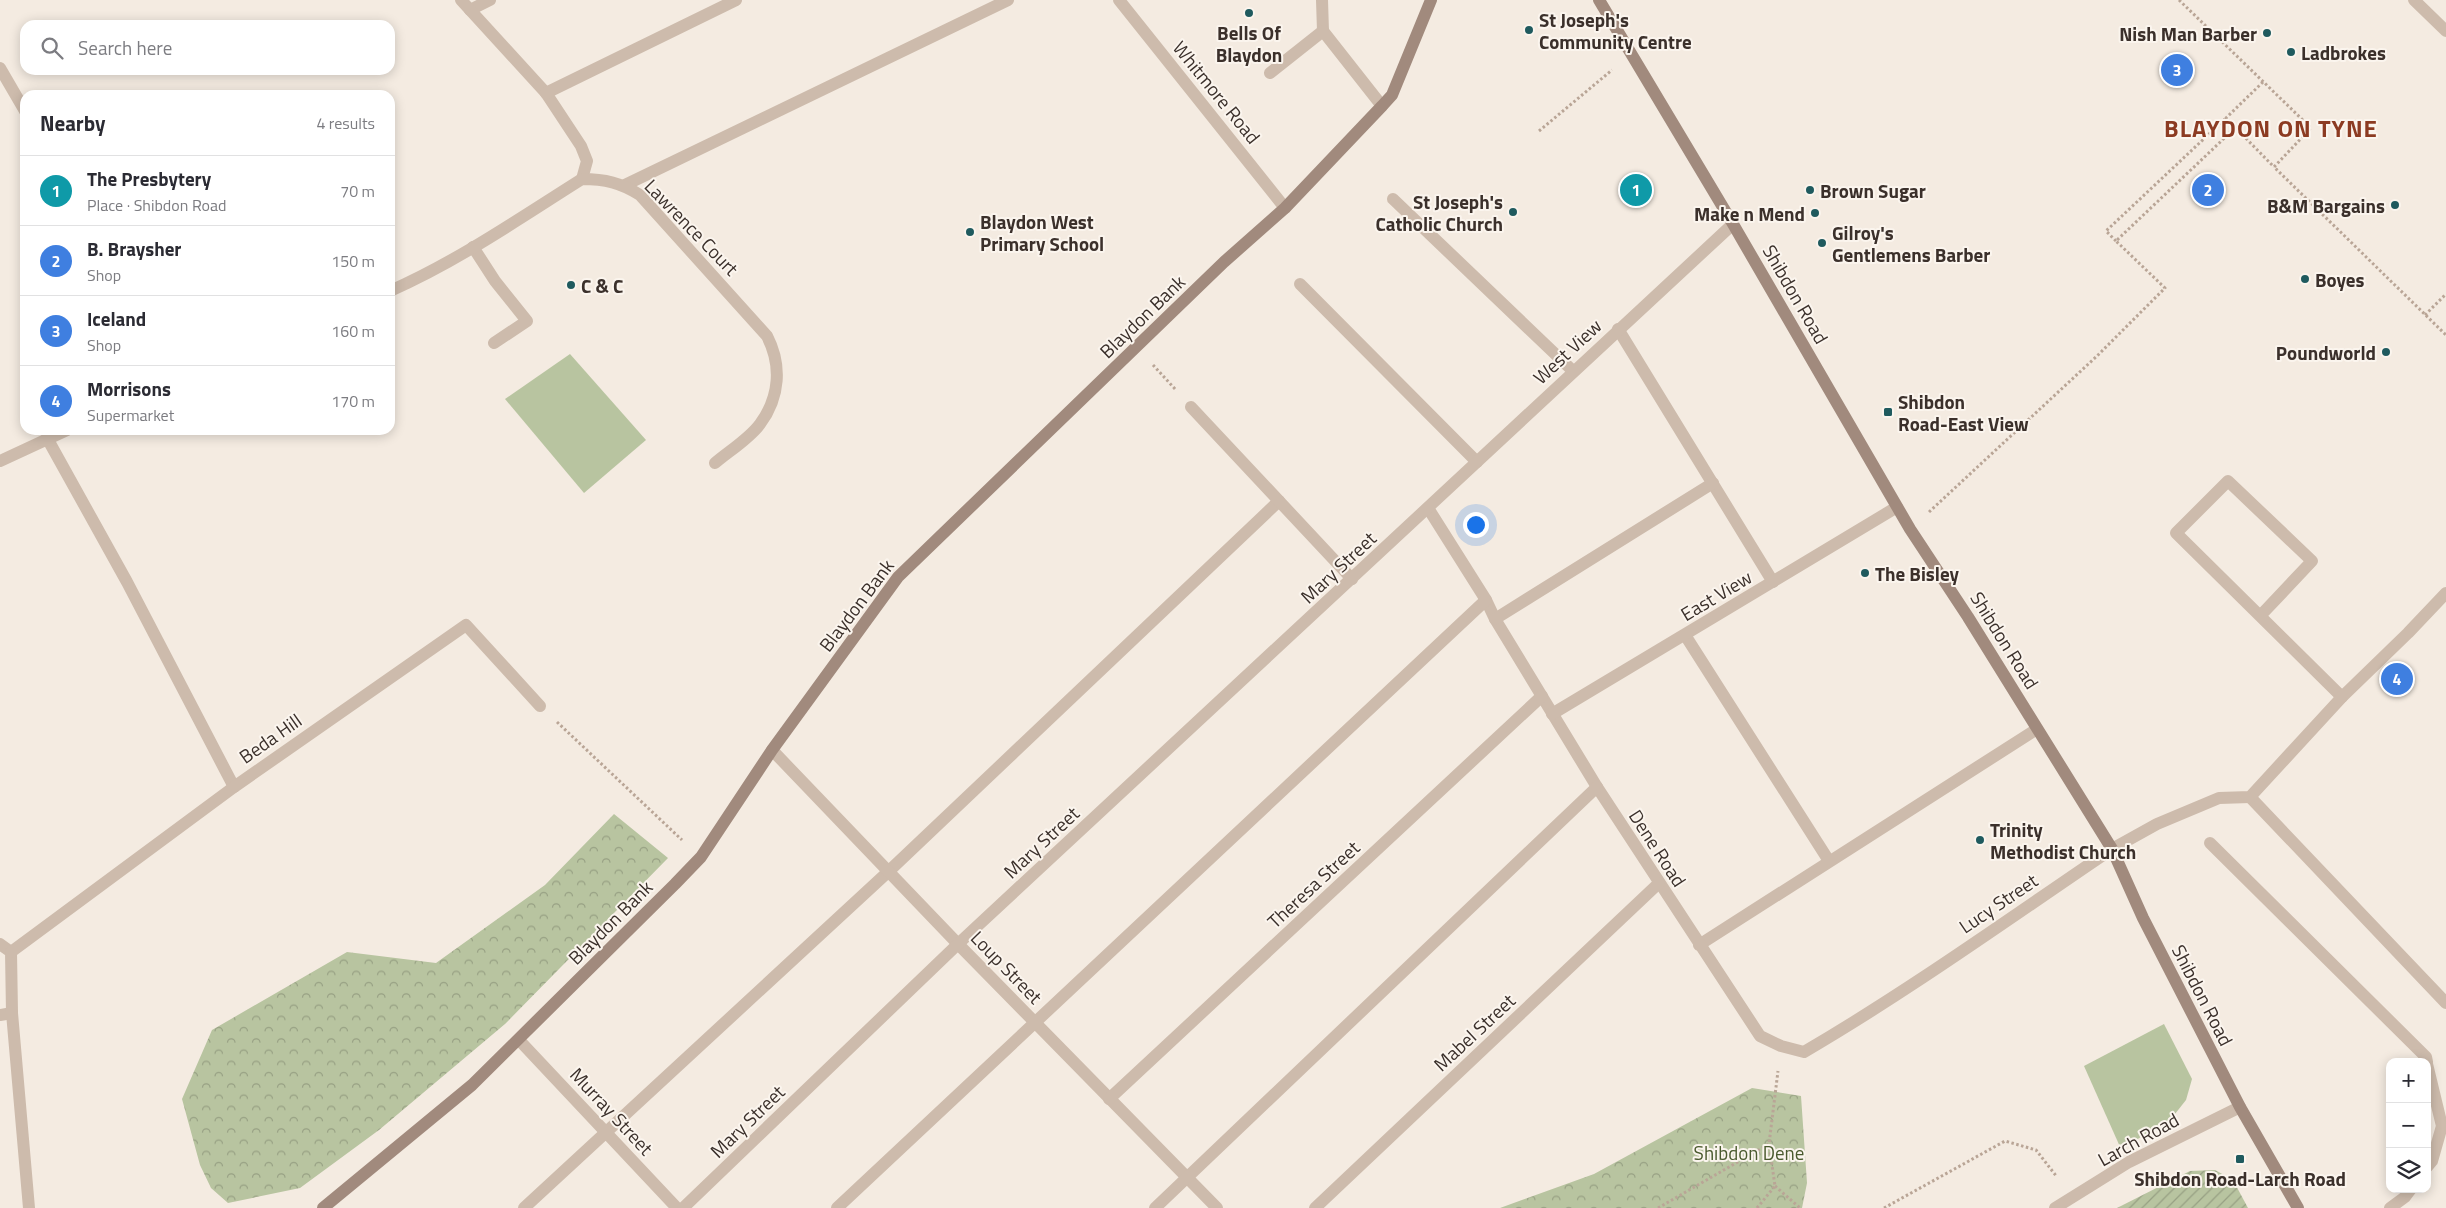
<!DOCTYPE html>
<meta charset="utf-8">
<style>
:root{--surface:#fff;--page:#f2f2f3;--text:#2b2b33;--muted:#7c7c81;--line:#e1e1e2;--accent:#1f5a5e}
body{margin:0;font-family:"Titillium Web",sans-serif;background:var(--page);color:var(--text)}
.controls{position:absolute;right:15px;bottom:15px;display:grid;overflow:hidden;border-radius:10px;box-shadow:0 2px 12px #0003}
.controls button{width:45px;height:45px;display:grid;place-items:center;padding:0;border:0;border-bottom:1px solid var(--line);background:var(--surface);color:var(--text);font:25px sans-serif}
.you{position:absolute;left:1475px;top:524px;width:18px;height:18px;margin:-12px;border:4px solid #fff;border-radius:50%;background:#1a73e8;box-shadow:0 0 0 8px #1a73e833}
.badge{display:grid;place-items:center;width:32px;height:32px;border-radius:50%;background:var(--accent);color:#fff;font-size:16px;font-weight:700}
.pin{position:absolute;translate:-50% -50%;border:2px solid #fff;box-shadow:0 1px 5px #0006}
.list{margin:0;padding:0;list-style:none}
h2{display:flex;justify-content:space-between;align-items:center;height:65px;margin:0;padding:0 20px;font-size:21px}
h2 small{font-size:16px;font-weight:400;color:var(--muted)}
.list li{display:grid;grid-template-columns:32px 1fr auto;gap:15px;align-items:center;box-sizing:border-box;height:70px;padding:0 20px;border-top:1px solid var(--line)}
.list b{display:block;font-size:19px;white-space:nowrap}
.list p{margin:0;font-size:16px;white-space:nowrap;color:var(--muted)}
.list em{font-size:16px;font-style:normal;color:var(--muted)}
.icon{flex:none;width:28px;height:28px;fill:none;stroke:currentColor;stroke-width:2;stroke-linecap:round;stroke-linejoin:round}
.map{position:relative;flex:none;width:2446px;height:1208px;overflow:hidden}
.search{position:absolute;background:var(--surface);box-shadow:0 2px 12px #0003;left:20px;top:20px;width:375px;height:55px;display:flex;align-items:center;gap:12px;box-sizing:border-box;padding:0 18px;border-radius:15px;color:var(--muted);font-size:19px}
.panel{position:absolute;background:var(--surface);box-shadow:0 2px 12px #0003;left:20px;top:90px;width:375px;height:345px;border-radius:15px}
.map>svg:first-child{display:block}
.grass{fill:#b8c4a0}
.forest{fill:url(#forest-crowns)}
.garden{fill:url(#garden-furrows)}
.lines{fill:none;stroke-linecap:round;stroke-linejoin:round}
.path{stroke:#b9a596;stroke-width:3;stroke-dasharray:2.5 2.5;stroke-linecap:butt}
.lane{stroke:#cdbbac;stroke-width:12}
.street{stroke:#cdbbac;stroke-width:12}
.secondary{stroke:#a18a7d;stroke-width:12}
.poi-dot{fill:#1f5a5e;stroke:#fbf5ee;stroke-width:2}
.labels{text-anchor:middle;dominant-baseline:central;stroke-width:4;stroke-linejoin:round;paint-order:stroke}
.poi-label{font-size:19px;font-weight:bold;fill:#3b302b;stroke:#fbf5ee;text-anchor:start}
.street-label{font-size:19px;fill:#3b302b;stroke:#fbf5ee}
.park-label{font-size:19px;fill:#4a5a2e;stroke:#fbf5ee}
.district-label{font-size:24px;font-weight:bold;letter-spacing:1px;fill:#8c3b22;stroke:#fbf5ee}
</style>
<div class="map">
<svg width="2446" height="1208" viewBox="0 0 2446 1208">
<defs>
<pattern id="forest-crowns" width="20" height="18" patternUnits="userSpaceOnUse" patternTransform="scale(1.25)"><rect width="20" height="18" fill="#b8c4a0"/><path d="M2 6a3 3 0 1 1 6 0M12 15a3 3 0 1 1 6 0" fill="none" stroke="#97a083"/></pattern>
<pattern id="garden-furrows" width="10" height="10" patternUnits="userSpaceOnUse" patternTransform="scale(1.25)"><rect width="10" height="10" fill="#b8c4a0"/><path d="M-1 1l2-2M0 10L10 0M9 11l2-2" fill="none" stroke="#97a083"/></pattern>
</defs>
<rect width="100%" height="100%" fill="#f4ebe1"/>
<g class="grass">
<path d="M570,354L646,440L584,493L505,399Z"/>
<path d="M2164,1024L2192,1079L2186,1100L2171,1119L2121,1149L2084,1066Z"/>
</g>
<g class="forest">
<path d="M614,814L668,858L505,1024L379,1130L300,1188L228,1203L211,1188L200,1165L182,1099L212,1030L347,952L436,963L545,885Z"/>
<path d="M1752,1088L1801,1096L1807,1183L1802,1208H1500L1594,1174Z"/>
</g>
<path class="garden" d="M2215,1170L2233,1180L2248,1208H2117L2190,1171Z"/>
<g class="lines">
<g class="path">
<path d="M2179,0L2311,128L2274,167L2446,335"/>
<path d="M2263,82L2226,118L2274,167"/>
<path d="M1539,131L1612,70"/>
<path d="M2116,241L2106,231L2226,118"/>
<path d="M2425,315L2446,294"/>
<path d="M1153,365L1176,390"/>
<path d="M1929,512L2097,356L2165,288L2116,241L2235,128"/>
<path d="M557,722L682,840"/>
<path d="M1775,1186L1800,1208"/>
<path d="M1658,1208L1769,1144L1778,1071"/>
<path d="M1757,1208L1775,1186L1769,1144"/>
<path d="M1884,1208L2005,1141L2036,1150L2057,1177"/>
</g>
<g class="lane">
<path d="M1322,0L1323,31"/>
<path d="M2414,0L2446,31"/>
<path d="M470,10L490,0"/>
<path d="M1270,73L1323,31L1382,106"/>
<path d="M625,185L1008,0"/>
<path d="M1393,199L1573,371"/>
<path d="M473,247L495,281L527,321L494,343"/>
<path d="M2261,615L2312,561L2228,481L2176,533L2342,697"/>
<path d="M1685,635L1829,861"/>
<path d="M2250,797L2446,1003"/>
<path d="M2210,843L2426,1057L2427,1062"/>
<path d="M2112,849L2157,824L2219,798L2250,797L2342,697L2408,633L2446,593"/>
<path d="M1699,945L2037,729"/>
<path d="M0,1015L12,1013"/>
<path d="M2427,1064L2442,1126L2432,1161L2427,1167"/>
<path d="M524,1208L889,871L1279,501"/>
<path d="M2390,1208L2405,1197L2411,1189"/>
</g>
<g class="street">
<path d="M461,0L546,93L581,146L587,161L582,179"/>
<path d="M1119,0L1285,208"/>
<path d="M0,68L25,111"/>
<path d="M546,93L736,0"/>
<path d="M1300,284L1477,462"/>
<path d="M390,291C458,261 520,218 582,179C605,179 621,183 640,195L767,336C782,365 780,397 760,424C749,439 729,451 715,463"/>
<path d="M1618,329L1773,582"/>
<path d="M1191,407L1352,579"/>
<path d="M47,438L127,582L234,787"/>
<path d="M0,461L67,430"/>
<path d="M1428,508L1486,600L1495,619L1597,787L1760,1036L1781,1046L1804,1052C1910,990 2010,918 2112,849"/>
<path d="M1495,619L1713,483"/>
<path d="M1552,714L1897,507"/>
<path d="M772,750L958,944L1217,1208"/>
<path d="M0,944L11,952L12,1013L29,1208"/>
<path d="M11,952L234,787L466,625L540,706"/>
<path d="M519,1040L677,1208"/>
<path d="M1109,1099L1542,696"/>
<path d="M683,1208L958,944L1733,224"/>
<path d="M837,1208L1486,600"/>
<path d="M1155,1208L1597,787"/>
<path d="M1315,1208L1659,883"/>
<path d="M2055,1208L2129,1162L2240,1107"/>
</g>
<g class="secondary">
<path d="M1599,0L1733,224L1910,529L1968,617L2112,849L2143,918L2240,1107L2298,1208"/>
<path d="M323,1208L472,1085L675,884L701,857L772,750L898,577L1224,262L1285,208L1382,106L1392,95L1431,0"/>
</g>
</g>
<g class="poi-dot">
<circle cx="1249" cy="13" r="5"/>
<circle cx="1529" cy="30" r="5"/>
<circle cx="2267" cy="33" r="5"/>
<circle cx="2291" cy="52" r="5"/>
<circle cx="1810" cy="190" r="5"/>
<circle cx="2395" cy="205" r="5"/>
<circle cx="1513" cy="212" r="5"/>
<circle cx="1815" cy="213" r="5"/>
<circle cx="970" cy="232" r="5"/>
<circle cx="1822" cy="243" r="5"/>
<circle cx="2305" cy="279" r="5"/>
<circle cx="571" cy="285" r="5"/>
<circle cx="2386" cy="352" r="5"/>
<rect x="1883" y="407" width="10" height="10" rx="2.5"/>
<circle cx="1865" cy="573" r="5"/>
<circle cx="1980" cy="840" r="5"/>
<rect x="2235" y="1154" width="10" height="10" rx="2.5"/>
</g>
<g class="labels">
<g class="poi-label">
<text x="1539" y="19">St Joseph's<tspan x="1539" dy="22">Community Centre</tspan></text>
<text x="1249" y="32" text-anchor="middle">Bells Of<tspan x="1249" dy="22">Blaydon</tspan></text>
<text x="2257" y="33" text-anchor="end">Nish Man Barber</text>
<text x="2301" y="52">Ladbrokes</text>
<text x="1820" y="190">Brown Sugar</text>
<text x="1503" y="201" text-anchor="end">St Joseph's<tspan x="1503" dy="22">Catholic Church</tspan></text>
<text x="2385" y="205" text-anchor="end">B&amp;M Bargains</text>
<text x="1805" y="213" text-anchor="end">Make n Mend</text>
<text x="980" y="221">Blaydon West<tspan x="980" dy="22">Primary School</tspan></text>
<text x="1832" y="232">Gilroy's<tspan x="1832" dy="22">Gentlemens Barber</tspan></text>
<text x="2315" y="279">Boyes</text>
<text x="581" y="285">C &amp; C</text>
<text x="2376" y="352" text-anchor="end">Poundworld</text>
<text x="1898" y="401">Shibdon<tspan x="1898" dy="22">Road-East View</tspan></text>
<text x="1875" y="573">The Bisley</text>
<text x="1990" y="829">Trinity<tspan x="1990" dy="22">Methodist Church</tspan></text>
<text x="2240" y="1178" text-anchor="middle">Shibdon Road-Larch Road</text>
</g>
<g class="street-label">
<text transform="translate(1217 92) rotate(51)">Whitmore Road</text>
<text transform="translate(692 227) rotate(46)">Lawrence Court</text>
<text transform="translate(1796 294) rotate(60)">Shibdon Road</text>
<text transform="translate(1142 316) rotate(-44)">Blaydon Bank</text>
<text transform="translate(1567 351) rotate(-43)">West View</text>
<text transform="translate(1338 567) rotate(-43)">Mary Street</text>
<text transform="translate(1716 595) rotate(-31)">East View</text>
<text transform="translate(856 605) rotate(-53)">Blaydon Bank</text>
<text transform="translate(2005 640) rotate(58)">Shibdon Road</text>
<text transform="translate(270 738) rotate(-35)">Beda Hill</text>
<text transform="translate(1041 842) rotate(-43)">Mary Street</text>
<text transform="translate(1658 848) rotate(57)">Dene Road</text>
<text transform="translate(1313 884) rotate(-43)">Theresa Street</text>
<text transform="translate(1998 903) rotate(-34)">Lucy Street</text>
<text transform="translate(610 922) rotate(-45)">Blaydon Bank</text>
<text transform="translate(1007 967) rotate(46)">Loup Street</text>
<text transform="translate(2203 995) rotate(63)">Shibdon Road</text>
<text transform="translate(1474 1032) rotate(-43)">Mabel Street</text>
<text transform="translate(612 1111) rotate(47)">Murray Street</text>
<text transform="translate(747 1121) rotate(-44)">Mary Street</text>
<text transform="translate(2138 1139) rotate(-29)">Larch Road</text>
</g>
<g class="park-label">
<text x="1749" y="1152">Shibdon Dene</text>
</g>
<g class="district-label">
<text x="2271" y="128">BLAYDON ON TYNE</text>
</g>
</g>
</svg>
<div class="controls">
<button>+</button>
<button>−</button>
<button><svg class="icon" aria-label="layers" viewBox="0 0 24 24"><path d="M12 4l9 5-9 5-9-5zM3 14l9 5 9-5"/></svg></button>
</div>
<div class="you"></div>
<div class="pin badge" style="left:1636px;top:190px;background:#0f9aa8">1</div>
<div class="pin badge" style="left:2208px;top:190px;background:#3f7fe0">2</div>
<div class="pin badge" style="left:2177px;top:70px;background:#3f7fe0">3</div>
<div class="pin badge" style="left:2397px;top:679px;background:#3f7fe0">4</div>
<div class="search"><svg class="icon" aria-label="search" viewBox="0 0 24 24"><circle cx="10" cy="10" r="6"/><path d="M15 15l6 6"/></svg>Search here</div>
<section class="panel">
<h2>Nearby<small>4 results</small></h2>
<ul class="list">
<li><span class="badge" style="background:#0f9aa8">1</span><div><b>The Presbytery</b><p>Place · Shibdon Road</p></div><em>70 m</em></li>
<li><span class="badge" style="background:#3f7fe0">2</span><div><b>B. Braysher</b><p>Shop</p></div><em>150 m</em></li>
<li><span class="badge" style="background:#3f7fe0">3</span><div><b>Iceland</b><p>Shop</p></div><em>160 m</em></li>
<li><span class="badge" style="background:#3f7fe0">4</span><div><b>Morrisons</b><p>Supermarket</p></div><em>170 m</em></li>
</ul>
</section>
</div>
